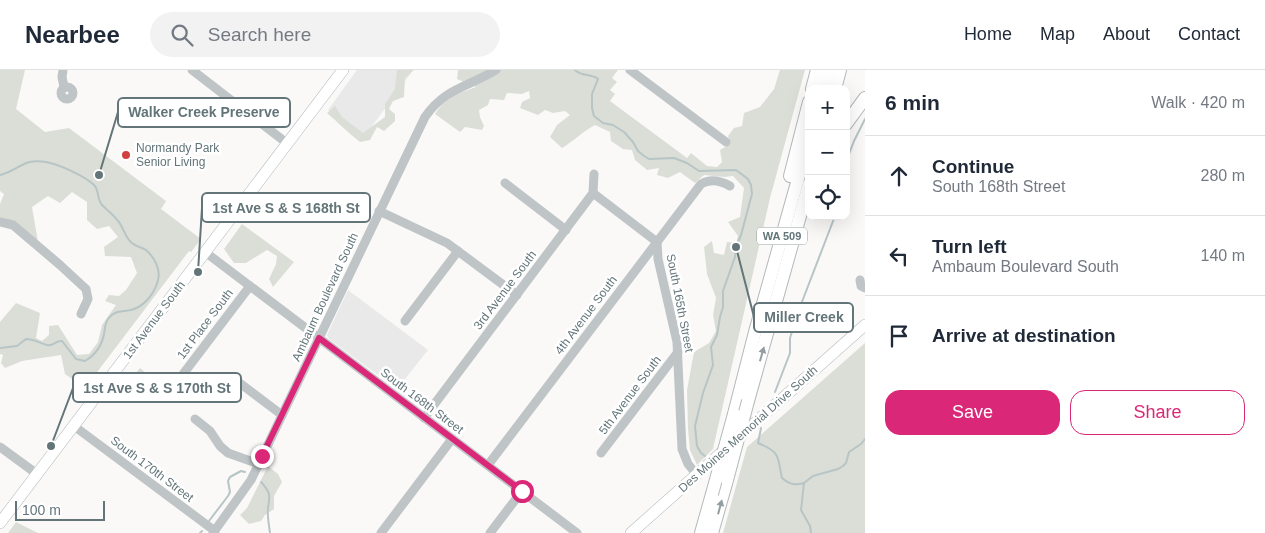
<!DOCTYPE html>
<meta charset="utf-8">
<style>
:root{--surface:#fff;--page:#f2f2f3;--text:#1f2937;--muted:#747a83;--line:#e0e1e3;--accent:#db2777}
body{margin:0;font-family:Arial,sans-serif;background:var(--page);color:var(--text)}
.controls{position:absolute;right:15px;top:15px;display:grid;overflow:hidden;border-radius:10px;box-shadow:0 5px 20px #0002}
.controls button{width:45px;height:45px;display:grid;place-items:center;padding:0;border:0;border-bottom:1px solid var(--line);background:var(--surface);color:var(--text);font:25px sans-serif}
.scale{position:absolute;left:15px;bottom:12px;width:90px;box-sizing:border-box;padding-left:5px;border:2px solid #637579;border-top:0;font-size:14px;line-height:18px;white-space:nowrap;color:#637579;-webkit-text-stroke:4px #fff;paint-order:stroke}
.stop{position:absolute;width:15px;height:15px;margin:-11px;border:4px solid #db2777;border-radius:50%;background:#fff}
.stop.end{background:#db2777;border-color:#fff;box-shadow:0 1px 5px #0008}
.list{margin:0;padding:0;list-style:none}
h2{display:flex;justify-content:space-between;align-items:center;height:65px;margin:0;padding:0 20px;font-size:21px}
h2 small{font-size:16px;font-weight:400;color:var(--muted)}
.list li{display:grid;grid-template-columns:32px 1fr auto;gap:15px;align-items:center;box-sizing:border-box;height:80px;padding:0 20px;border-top:1px solid var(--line)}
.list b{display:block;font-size:19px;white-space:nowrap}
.list p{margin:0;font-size:16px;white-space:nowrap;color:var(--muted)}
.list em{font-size:16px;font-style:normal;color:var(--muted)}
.actions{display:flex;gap:10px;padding:15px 20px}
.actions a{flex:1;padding:11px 0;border:1px solid var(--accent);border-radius:15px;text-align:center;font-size:18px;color:var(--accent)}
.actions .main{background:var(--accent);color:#fff}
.icon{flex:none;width:28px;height:28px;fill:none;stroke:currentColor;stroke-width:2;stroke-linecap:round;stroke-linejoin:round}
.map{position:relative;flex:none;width:865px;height:463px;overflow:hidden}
header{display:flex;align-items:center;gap:30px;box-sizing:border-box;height:70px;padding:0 25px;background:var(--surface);border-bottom:1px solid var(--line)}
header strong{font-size:24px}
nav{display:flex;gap:28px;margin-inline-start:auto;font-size:18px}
.search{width:350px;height:45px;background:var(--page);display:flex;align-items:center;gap:12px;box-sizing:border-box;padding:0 18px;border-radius:28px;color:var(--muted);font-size:19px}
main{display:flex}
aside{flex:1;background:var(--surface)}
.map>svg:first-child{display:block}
.built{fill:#e8e9e8}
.green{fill:#dbded7}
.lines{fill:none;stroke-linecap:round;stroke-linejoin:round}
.stream{stroke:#b7c5c6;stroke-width:2}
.major-casing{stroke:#b1b8ba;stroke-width:12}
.highway-casing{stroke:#b3b9ba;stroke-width:14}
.minor{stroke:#bfc5c7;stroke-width:9}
.major{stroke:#fff;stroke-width:11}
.highway{stroke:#fff;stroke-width:12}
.highway-bridge-casing{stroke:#b3b9ba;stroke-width:14;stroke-linecap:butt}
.highway-bridge{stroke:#fff;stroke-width:12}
.oneway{fill:#929ea1}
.route{stroke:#db2777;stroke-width:6}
.poi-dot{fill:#d14140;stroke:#fff;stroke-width:2}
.labels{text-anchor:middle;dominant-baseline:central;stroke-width:5;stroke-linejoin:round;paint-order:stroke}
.shield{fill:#fff;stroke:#929ea1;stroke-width:1}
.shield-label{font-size:11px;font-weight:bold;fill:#637579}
.poi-label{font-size:12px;fill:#637579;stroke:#fff;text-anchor:start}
.street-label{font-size:12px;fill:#637579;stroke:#fff}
.leader{fill:none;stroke:#637579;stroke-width:2}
.callout-dot{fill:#637579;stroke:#fff;stroke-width:2}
.callout{fill:#fff;stroke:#637579;stroke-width:2}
.callout-label{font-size:14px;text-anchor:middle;font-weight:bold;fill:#637579}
</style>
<header>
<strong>Nearbee</strong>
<div class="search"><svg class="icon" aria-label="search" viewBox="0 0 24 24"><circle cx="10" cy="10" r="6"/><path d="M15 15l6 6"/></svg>Search here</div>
<nav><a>Home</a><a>Map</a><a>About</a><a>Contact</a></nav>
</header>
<main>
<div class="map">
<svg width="865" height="463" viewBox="0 0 865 463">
<rect width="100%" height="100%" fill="#faf9f8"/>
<g class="built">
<path d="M357,0H407L411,3L364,67L328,40Z"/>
<path d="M348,220L428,280L397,319L329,269L327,265Z"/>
</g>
<g class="green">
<path d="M0,0H25L16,39L45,62L69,58L166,131L161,139L201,169L191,182L189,181L85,318L65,304L61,285L22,291L5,298L1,293L3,285L0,284V252L16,233L40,243L36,268L42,271L49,265V256L58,255L77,285L89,284L98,272L102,255L116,235L105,231L109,225L119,226L126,220L137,203L131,187L105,186L104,177L118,167L109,156L97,159L87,150V132L72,122L60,133L48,126L32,137L38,172L0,149V134L4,124L0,121Z"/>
<path d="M397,0H414L405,8L404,27L393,31L389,39L395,44V51L384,61L377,57L370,70L360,72C348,63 339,53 327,43L335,36L342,47L363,63L385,47V34L395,19Z"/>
<path d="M458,0H618L612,8L617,12L610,20L615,24L610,31L687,88L691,83L707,96L717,97L722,92L720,80L730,74L728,66L734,58L742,56L744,43L760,37L774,19L780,0H805L770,128L713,379L697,395L690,380L688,359L687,320L694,282L709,273L716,261L713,245L716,228L707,204L704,177L712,171L714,183L724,185L727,172L736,173L738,166L728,152L740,147L744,118L733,106L725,107L704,105L695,113L680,102L668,108L657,105L659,98L647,100L635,90L632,80L623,79L611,71L610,62L595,55C583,61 574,71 562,78L550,67L557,55L570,45L565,41L553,43L545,40L538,45L520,38L522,32L530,28L529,21L522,24L507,23L504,30L490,29L488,35L479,40L480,47L484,56L482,60L465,57L460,62L435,44C446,27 457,24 476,17L457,9Z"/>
<path d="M242,154L294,192L273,217L269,209L276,194L277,186L267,180L246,193H234L224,179Z"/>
<path d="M865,273V463H723L747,377Z"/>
<path d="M140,298L148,305L141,314L133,307Z"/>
<path d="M268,396L278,404L282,412L274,426V439L265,445L261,451L249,454L240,445L247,438Z"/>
<path d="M16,452L38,463H8Z"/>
</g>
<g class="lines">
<g class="stream">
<path d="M575,0C582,7 591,3 598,9L592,24V38L594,46L603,53L613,55L624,62L633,72L638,81L644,86L649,89L674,88L687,93L699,101L736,100L748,109L751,115L752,124L741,165L736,177L735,187L723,221V237L720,247L717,265L711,277L713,295L703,323L695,356L697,376L701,383L705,386"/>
<path d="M846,92L854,71L865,49"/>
<path d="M0,105C20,100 22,88 46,92C58,94 85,106 94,115C100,121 96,128 102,135C107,140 114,145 118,151C124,158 125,168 132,173C136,177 142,177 146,180C154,187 161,199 158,210C155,223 144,237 131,240C122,242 114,240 108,249C105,253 105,259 104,264C102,275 95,285 85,291L76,289L62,271C56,270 53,277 47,275C39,273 34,269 26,269L17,276L0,278"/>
<path d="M775,322L790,283V268L800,237L835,146"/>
<path d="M761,358L758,373C782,383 777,387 782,408C789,414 795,416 804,413L801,440L810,456L811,463"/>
<path d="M261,412C271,423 270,425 268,438C267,445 269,455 270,463"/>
<path d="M804,413L813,406L838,399L843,396L846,393L849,382L861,374L865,369"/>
<path d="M209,451L228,426L230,422L228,411L230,407L241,401L245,402"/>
<path d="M200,463L202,461"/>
</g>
<g class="major-casing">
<g id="major">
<path d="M0,453L343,0"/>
<path d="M631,463L865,255"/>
</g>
</g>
<g class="highway-casing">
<g id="highway">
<path d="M812,19L817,0"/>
<path d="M823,19L828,0"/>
<path d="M835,19L840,0"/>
<path d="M846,54L865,28"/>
<path d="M790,106L809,32"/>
<path d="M748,331L809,114"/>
<path d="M734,344L755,262L809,70"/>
<path d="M701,463L712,424"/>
<path d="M712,463L727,410"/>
</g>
</g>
<g class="minor">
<path d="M63,0L62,7L64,17"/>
<path d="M192,0L288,74"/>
<path d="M630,0L726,72"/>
<circle cx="67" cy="23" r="6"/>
<path d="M505,113L566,160"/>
<path d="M593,123L657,172L658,189L677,272L682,379L688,394L697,405"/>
<path d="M379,141L447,173L517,225"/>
<path d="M0,152L13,155L60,195L86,219L88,229L81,244"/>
<path d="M205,182L577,463"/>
<path d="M860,210L861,216L865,218"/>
<path d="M405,251L458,181"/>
<path d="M233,308L282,345"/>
<path d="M158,324L169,320L174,316L250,216"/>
<path d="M424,348L593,123L594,104"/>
<path d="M195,349L210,361L220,376L228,383L259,394"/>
<path d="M74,356L215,461"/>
<path d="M0,377L37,404"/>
<path d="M601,383L678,282"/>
<path d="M488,395L701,114C711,108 721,111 730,116"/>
<path d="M213,463L251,410L425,47C445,18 468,17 496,0"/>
<path d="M381,463L452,369"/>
<path d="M490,463L522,421"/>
</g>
<use href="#major" class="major"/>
<use href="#highway" class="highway"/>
<g class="highway-bridge-casing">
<g id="highway-bridge">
<path d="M727,410L748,331"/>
<path d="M712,424L734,344"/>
</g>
</g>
<use href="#highway-bridge" class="highway-bridge"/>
</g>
<defs><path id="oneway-solid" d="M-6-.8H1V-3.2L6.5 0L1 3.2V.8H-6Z" transform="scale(1.25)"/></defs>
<g class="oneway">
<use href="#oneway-solid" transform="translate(762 284) rotate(-74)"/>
<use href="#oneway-solid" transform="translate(720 437) rotate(-75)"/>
</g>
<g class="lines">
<path class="route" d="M262,386L319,268L522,421"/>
</g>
<circle class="poi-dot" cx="126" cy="85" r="5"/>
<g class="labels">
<rect class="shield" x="757" y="157.5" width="50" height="17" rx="4"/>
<g class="shield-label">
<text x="782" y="166">WA 509</text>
</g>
<g class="poi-label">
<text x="136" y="78">Normandy Park<tspan x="136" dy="14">Senior Living</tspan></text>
</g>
<g class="street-label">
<text transform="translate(505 220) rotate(-53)">3rd Avenue South</text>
<text transform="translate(325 227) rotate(-65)">Ambaum Boulevard South</text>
<text transform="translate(680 233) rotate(79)">South 165th Street</text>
<text transform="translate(586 245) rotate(-53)">4th Avenue South</text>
<text transform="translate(154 250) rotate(-53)">1st Avenue South</text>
<text transform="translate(205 254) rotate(-53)">1st Place South</text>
<text transform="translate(630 325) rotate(-53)">5th Avenue South</text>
<text transform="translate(422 331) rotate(37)">South 168th Street</text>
<text transform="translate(748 359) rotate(-42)">Des Moines Memorial Drive South</text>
<text transform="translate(152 399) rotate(37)">South 170th Street</text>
</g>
</g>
<path class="leader" d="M99 105L118 42M198 202L202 138M736 177L754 247M51 376L73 318"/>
<g class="callout-dot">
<circle cx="99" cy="105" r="5"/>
<circle cx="198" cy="202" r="5"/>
<circle cx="736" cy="177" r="5"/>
<circle cx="51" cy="376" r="5"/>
</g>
<g class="callout">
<rect x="118" y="28" width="172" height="29" rx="5"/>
<rect x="202" y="123" width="168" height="29" rx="5"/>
<rect x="754" y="233" width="99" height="29" rx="5"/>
<rect x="73" y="303" width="168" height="29" rx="5"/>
</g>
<g class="callout-label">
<text x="204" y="47">Walker Creek Preserve</text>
<text x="286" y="143">1st Ave S &amp; S 168th St</text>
<text x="804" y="252">Miller Creek</text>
<text x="157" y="323">1st Ave S &amp; S 170th St</text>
</g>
</svg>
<div class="controls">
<button>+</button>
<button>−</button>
<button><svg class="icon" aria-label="locate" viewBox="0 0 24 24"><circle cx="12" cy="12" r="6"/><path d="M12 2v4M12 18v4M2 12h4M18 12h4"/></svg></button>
</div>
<div class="scale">100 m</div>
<div class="stop" style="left:522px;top:421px"></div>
<div class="stop end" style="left:262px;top:386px"></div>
</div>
<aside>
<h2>6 min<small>Walk · 420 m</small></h2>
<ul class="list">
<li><svg class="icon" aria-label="ahead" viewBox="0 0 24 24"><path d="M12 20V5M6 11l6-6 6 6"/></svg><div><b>Continue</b><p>South 168th Street</p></div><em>280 m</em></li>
<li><svg class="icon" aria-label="left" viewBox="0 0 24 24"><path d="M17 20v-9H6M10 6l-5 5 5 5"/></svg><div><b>Turn left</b><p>Ambaum Boulevard South</p></div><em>140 m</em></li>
<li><svg class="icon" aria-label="arrive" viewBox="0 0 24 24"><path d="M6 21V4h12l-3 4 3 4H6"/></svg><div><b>Arrive at destination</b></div></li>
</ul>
<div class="actions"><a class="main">Save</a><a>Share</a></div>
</aside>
</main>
